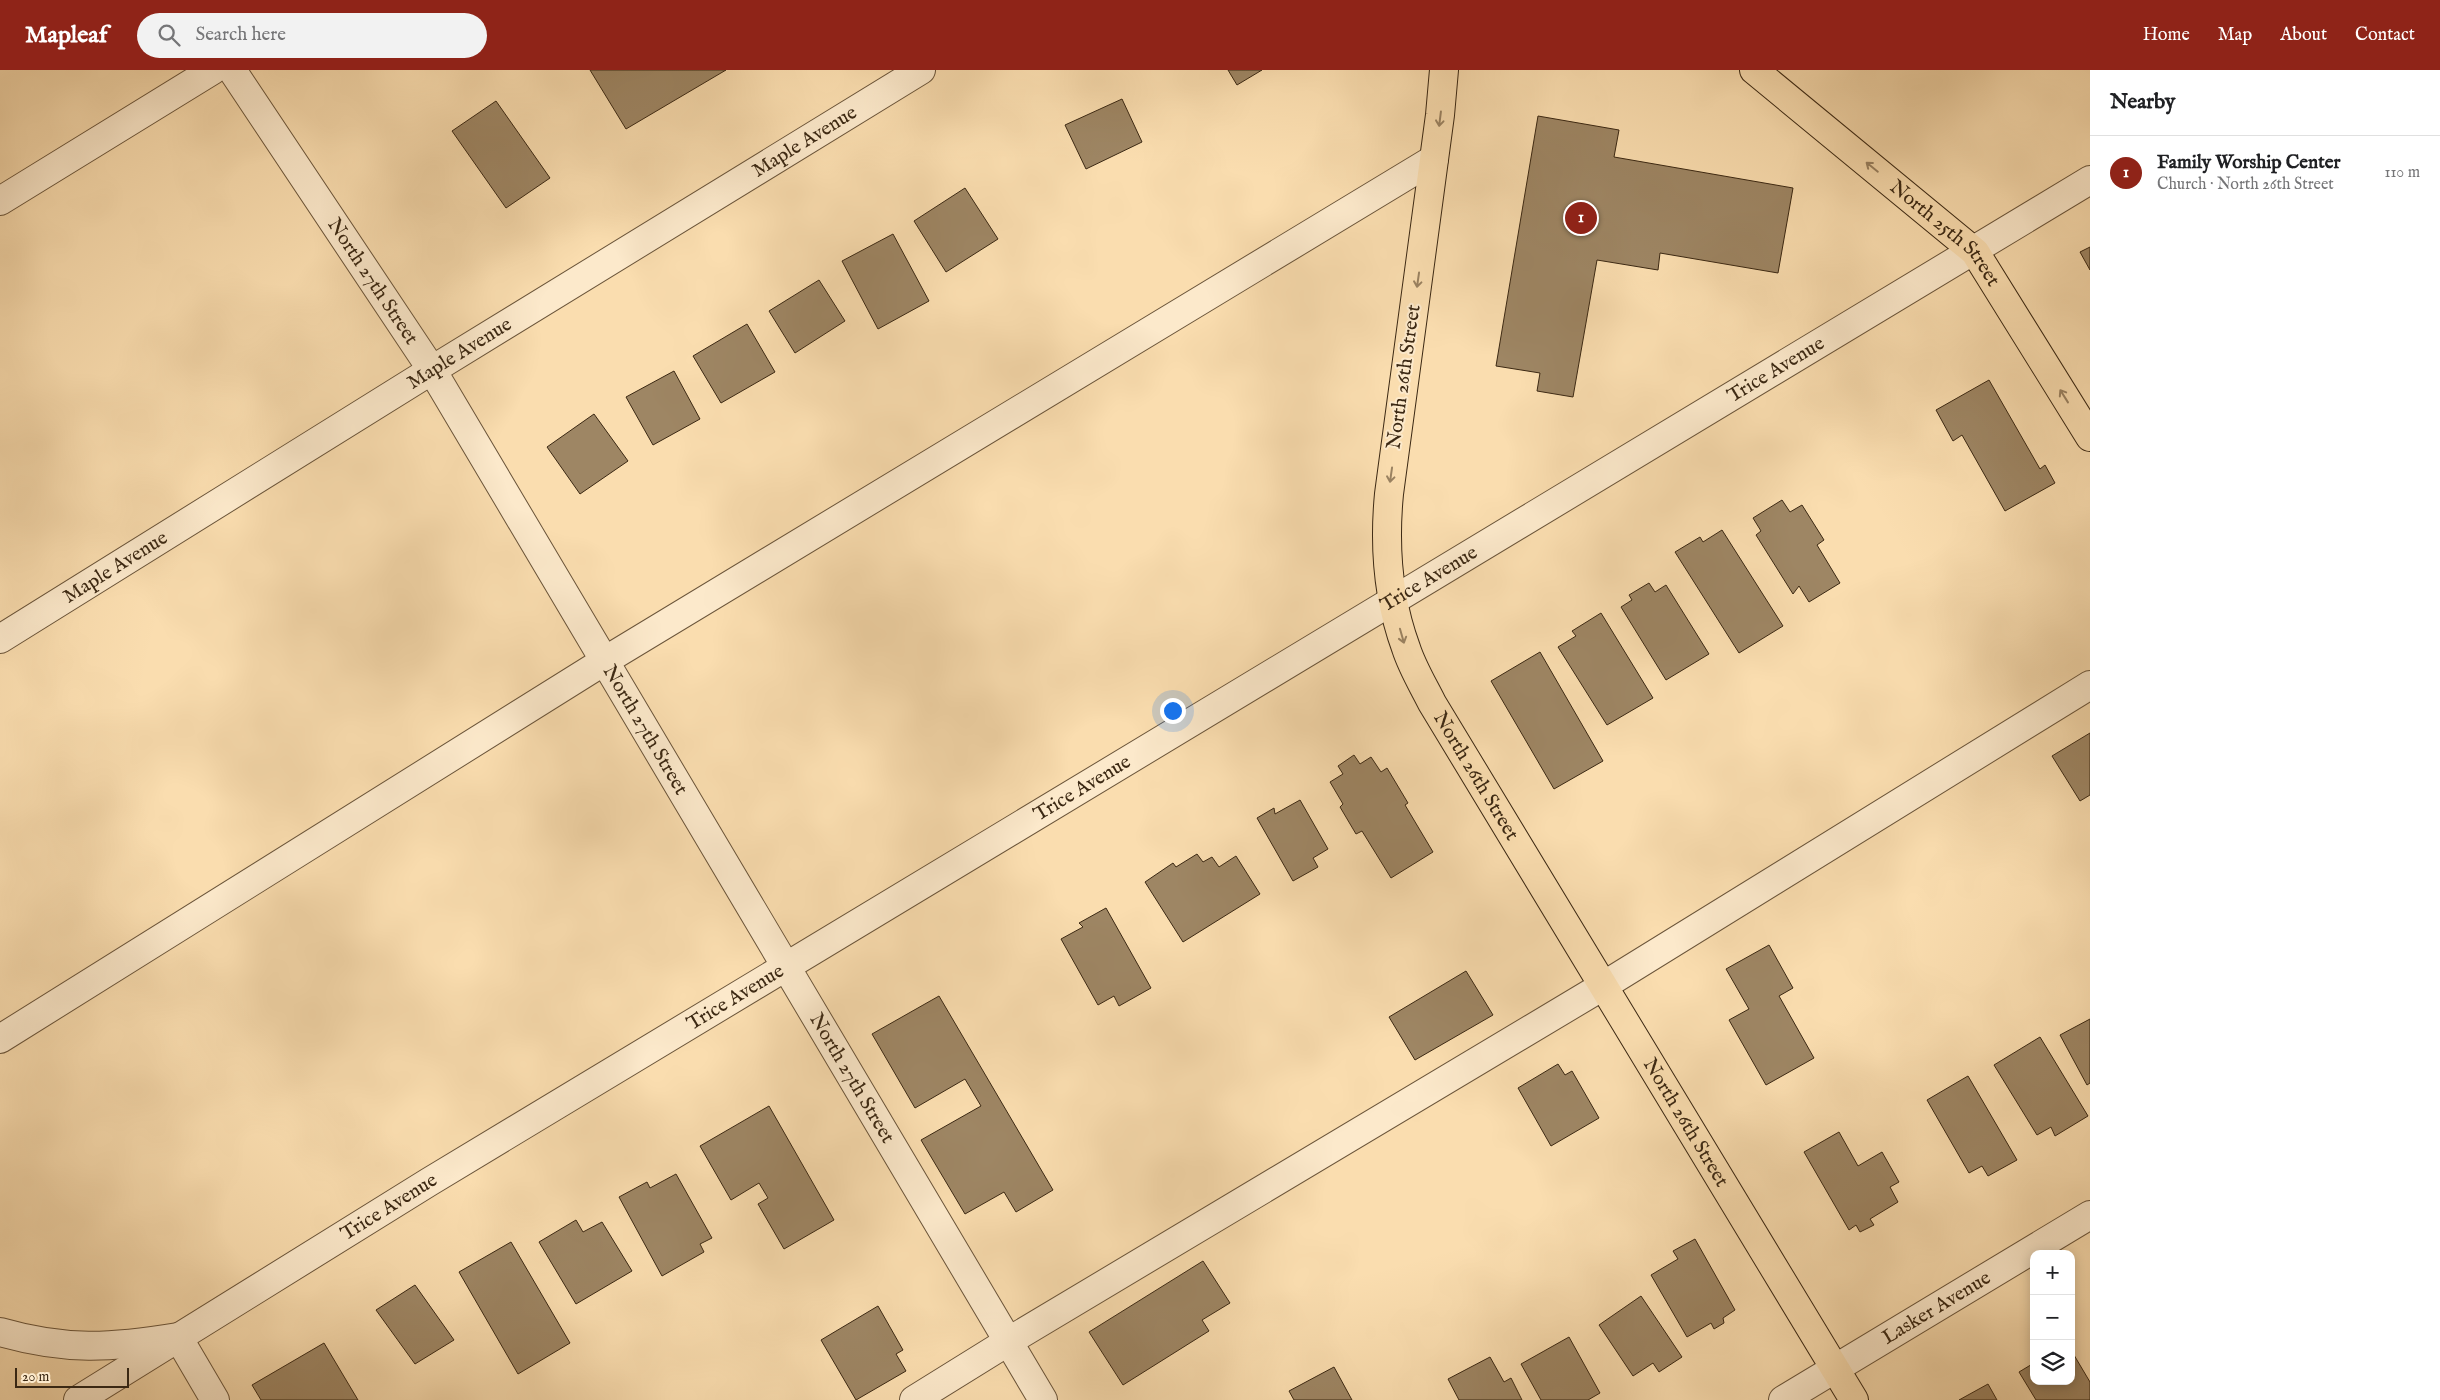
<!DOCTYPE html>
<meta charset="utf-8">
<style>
:root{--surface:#fff;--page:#f2f2f2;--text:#202124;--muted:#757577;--line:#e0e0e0;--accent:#8f2418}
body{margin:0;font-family:"IM FELL English",serif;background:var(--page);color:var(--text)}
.controls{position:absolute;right:15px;bottom:15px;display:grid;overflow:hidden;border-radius:10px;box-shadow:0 2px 12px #0003}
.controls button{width:45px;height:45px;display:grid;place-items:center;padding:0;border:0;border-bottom:1px solid var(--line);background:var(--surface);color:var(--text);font:25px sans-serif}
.scale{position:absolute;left:15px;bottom:12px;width:114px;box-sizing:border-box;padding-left:5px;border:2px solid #3b2813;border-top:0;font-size:14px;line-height:18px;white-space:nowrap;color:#3b2813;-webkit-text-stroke:4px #fce9cb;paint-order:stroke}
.you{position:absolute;left:1172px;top:640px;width:18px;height:18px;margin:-12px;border:4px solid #fff;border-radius:50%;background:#1a73e8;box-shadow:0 0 0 8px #1a73e833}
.badge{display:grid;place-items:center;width:32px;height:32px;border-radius:50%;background:var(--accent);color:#fff;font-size:16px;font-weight:700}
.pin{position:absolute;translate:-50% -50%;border:2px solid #fff;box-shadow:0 1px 5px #0006}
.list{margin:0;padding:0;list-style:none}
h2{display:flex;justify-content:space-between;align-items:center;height:65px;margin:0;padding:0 20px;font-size:21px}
h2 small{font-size:16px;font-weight:400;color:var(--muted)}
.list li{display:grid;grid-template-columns:32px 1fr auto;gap:15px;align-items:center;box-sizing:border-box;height:75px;padding:0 20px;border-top:1px solid var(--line)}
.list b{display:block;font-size:19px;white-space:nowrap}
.list p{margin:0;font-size:16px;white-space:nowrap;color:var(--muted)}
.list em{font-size:16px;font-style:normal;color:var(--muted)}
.icon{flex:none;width:28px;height:28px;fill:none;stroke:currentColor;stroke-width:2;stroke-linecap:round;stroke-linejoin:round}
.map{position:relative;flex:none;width:2090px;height:1330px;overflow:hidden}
header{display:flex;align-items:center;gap:30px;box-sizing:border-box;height:70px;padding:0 25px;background:var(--accent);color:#fff}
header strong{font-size:24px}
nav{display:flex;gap:28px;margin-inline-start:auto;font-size:18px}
.search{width:350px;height:45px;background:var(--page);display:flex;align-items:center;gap:12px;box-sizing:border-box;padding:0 18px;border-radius:28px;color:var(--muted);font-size:19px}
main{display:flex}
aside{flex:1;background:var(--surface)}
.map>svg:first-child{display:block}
.building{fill:#9e8664;stroke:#3b2813}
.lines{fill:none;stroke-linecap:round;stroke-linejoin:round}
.minor-casing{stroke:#6b553a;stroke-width:30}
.major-casing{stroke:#3b2813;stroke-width:30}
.minor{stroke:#fce9cb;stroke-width:28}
.major{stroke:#faddaf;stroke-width:28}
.oneway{stroke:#9a8261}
.labels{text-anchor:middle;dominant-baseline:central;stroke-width:4;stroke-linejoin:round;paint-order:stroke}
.street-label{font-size:20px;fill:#3b2813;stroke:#fce9cb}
</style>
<header>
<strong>Mapleaf</strong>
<div class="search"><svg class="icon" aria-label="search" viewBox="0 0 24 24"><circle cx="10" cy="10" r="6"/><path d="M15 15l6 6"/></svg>Search here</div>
<nav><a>Home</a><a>Map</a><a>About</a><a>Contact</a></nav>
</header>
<main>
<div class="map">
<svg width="2090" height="1330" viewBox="0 0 2090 1330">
<rect width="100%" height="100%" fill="#faddaf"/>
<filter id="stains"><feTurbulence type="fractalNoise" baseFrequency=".004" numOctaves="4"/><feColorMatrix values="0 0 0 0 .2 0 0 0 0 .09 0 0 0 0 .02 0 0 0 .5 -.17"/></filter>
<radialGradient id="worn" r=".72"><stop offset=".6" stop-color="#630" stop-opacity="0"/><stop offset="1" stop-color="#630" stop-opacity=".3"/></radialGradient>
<g class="building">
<path d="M590,0H726L626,59Z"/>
<path d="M1228,0H1262L1237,15Z"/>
<path d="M1122,29L1142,72L1086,99L1065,55Z"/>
<path d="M496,31L550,108L506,138L452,61Z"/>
<path d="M1538,46L1619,60L1614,87L1793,118L1778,203L1660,183L1658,200L1597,190L1573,327L1537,321L1540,303L1496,296Z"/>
<path d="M965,118L998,169L946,202L914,151Z"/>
<path d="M893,164L929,231L878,259L842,191Z"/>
<path d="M2090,177V200L2080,182Z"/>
<path d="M819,210L845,251L795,283L769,241Z"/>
<path d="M747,254L775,302L721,333L693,286Z"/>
<path d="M674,301L700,349L653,375L626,327Z"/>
<path d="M1989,310L2040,399L2045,395L2055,413L2005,441L1962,365L1953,371L1936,340Z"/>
<path d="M594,344L628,391L580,424L547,377Z"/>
<path d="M1782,430L1790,442L1802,435L1824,470L1817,475L1840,513L1809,532L1799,516L1793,524L1756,465L1761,461L1753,448Z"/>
<path d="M1722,460L1783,556L1739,583L1675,482L1700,467L1703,472Z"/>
<path d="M1649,513L1655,522L1666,515L1709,584L1666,610L1621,537L1632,530L1629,525Z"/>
<path d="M1601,543L1653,628L1607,655L1558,577L1576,566L1572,561Z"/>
<path d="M1540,582L1603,691L1554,719L1491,611Z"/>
<path d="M2090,663V725L2080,731L2052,686Z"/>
<path d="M1354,685L1360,694L1371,687L1381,702L1387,698L1408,733L1405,735L1433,782L1391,808L1362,761L1356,764L1340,737L1343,734L1330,712L1343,704L1338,696Z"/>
<path d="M1300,730L1328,779L1313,788L1318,797L1293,811L1257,748L1274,738L1275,744Z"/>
<path d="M1197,784L1203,792L1212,787L1219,797L1236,786L1260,824L1183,872L1145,812L1173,793L1176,797Z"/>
<path d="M1106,838L1151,918L1119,936L1114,926L1098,935L1061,869L1083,857L1079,853Z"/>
<path d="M1769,875L1793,918L1779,926L1814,988L1766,1015L1729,950L1749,939L1726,899Z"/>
<path d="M1466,901L1493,945L1415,990L1389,947Z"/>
<path d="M939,926L1053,1120L1016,1142L1004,1122L965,1144L921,1070L981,1036L965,1009L915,1038L872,964Z"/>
<path d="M2090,949V1013L2087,1015L2060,965Z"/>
<path d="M2040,967L2088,1046L2055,1066L2051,1057L2037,1065L1994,995Z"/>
<path d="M1558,994L1565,1005L1572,1001L1599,1048L1551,1076L1518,1018Z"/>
<path d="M1968,1006L2017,1090L1988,1106L1982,1096L1969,1103L1927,1030Z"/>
<path d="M769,1036L834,1150L784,1179L758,1134L768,1128L759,1113L731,1130L700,1076Z"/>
<path d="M1839,1062L1858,1096L1882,1082L1899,1112L1890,1117L1898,1132L1870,1149L1874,1155L1860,1162L1856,1155L1849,1160L1804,1082Z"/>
<path d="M676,1104L712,1168L700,1174L704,1182L662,1206L619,1127L647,1112L650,1118Z"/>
<path d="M576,1150L583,1162L602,1152L632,1201L576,1234L539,1172Z"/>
<path d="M1695,1169L1735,1240L1723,1248L1724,1253L1714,1259L1711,1253L1687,1267L1651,1205L1678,1189L1673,1181Z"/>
<path d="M511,1172L570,1273L518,1304L459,1202Z"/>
<path d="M1203,1191L1230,1233L1202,1250L1209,1261L1123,1315L1089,1262Z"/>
<path d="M415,1215L454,1270L415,1294L376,1240Z"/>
<path d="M1641,1226L1682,1287L1659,1302L1653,1293L1633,1306L1599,1255Z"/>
<path d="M878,1236L903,1280L896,1284L906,1301L856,1330L821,1270Z"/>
<path d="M1569,1267L1600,1323L1588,1330H1541L1521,1294Z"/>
<path d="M324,1273L358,1330H261L252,1315Z"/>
<path d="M2071,1280L2090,1312V1330H2036L2019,1302L2034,1293V1311H2071Z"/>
<path d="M1490,1287L1504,1312L1511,1308L1522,1330H1459L1448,1309Z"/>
<path d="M1334,1297L1352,1330H1294L1289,1321Z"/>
<path d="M1988,1314L1997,1330H1959Z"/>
</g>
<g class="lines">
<g class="minor-casing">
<g id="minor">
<path id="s1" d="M232,0L432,300L1043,1330"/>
<path d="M0,131L213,0"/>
<path id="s2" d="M0,569L432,300L921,0"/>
<path d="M0,969L606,590L1434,89"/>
<path d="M0,1262C66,1281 111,1278 178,1267L215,1330"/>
<path id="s3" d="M78,1330L429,1112L2090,110"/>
<path d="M914,1330L1009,1271L1603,916L2090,615"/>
<path id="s4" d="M1783,1330L2090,1145"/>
</g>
</g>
<g class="major-casing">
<g id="major">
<path id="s5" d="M1444,0L1440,45L1389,424C1384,476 1388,529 1406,578C1412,597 1423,615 1432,633L1854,1330"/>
<path id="s6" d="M1754,0L1975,182L2090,367"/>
</g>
</g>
<use href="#minor" class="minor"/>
<use href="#major" class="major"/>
</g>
<defs><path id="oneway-shaft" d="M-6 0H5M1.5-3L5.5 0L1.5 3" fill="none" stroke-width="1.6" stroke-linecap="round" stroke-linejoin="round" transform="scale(1.25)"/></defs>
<g class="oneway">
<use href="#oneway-shaft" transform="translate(1440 49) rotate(97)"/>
<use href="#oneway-shaft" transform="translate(1872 97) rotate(-141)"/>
<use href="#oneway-shaft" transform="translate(1418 210) rotate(98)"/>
<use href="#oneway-shaft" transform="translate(2064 326) rotate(-122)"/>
<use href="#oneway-shaft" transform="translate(1391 405) rotate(98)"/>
<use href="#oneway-shaft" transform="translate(1402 566) rotate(74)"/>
</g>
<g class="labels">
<g class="street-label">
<text stroke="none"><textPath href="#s2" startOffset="946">Maple Avenue</textPath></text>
<text stroke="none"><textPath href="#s6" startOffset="252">North 25th Street</textPath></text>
<text stroke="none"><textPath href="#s1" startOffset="254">North 27th Street</textPath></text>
<text stroke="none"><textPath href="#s2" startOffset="541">Maple Avenue</textPath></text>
<text stroke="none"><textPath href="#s3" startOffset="1986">Trice Avenue</textPath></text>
<text transform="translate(1404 307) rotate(-82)">North 26th Street</text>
<text stroke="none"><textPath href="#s2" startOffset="136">Maple Avenue</textPath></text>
<text stroke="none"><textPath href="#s3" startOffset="1581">Trice Avenue</textPath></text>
<text stroke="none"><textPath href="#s1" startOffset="779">North 27th Street</textPath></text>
<text stroke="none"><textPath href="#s5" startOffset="730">North 26th Street</textPath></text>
<text stroke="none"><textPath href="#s3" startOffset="1176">Trice Avenue</textPath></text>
<text stroke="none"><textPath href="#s3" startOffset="771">Trice Avenue</textPath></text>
<text stroke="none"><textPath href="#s1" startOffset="1184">North 27th Street</textPath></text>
<text stroke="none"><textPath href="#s5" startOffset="1135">North 26th Street</textPath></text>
<text stroke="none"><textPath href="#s3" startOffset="366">Trice Avenue</textPath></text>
<text stroke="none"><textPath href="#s4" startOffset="179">Lasker Avenue</textPath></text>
</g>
</g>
<rect width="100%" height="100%" filter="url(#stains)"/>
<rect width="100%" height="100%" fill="url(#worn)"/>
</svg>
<div class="controls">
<button>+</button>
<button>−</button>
<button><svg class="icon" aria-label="layers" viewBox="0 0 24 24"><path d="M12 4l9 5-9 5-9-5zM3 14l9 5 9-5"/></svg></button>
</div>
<div class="scale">20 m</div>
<div class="you"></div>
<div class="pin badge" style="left:1581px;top:148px">1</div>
</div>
<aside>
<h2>Nearby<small></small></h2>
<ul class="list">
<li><span class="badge">1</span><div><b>Family Worship Center</b><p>Church · North 26th Street</p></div><em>110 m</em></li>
</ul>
</aside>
</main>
